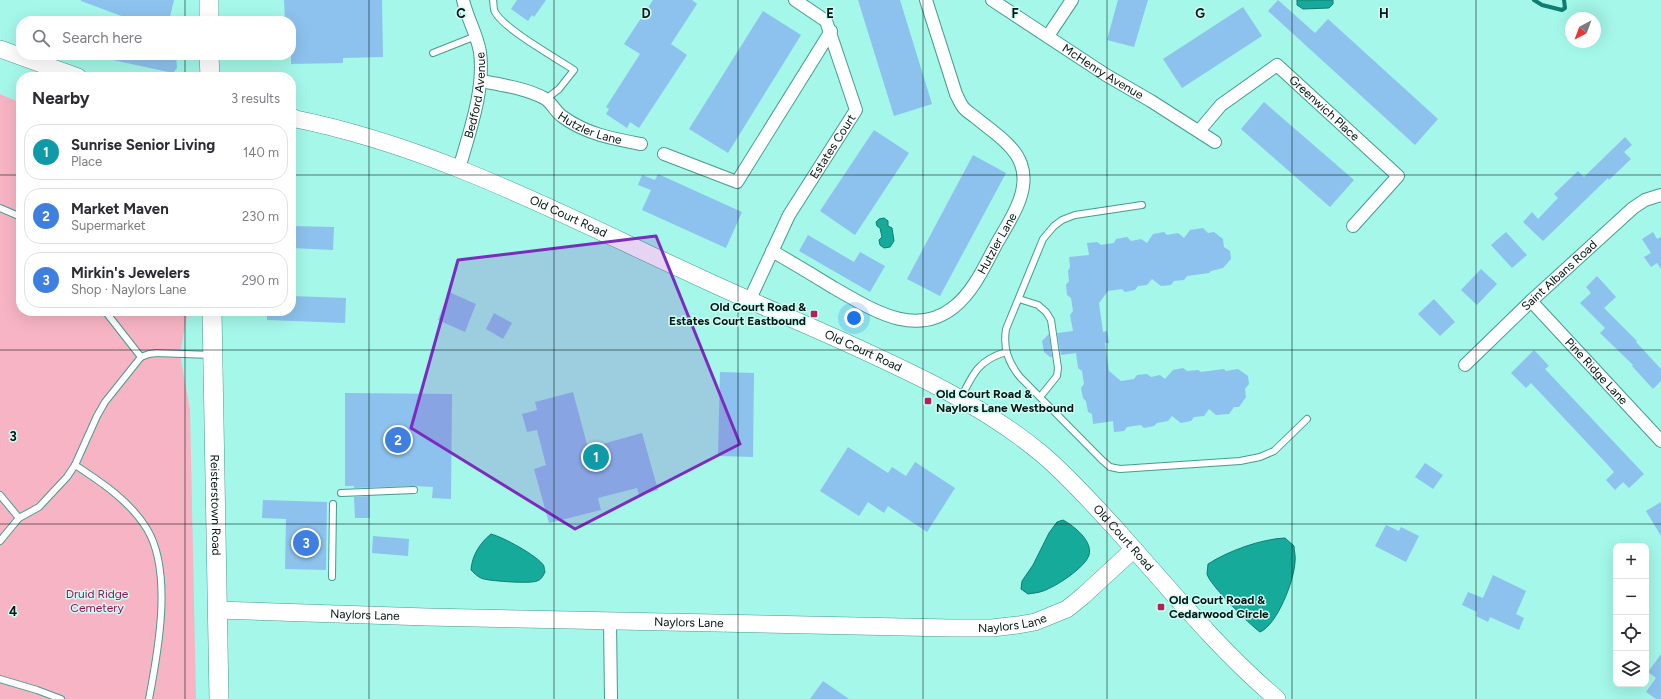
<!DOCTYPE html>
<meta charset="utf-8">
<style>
:root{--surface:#fff;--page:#f2f2f3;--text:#2b2b33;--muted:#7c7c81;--line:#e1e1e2;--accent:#1a73e8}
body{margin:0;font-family:Figtree,sans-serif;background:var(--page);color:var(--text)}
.controls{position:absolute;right:12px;bottom:12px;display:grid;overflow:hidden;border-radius:8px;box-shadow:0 4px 16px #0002}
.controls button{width:36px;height:36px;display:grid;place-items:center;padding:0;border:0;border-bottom:1px solid var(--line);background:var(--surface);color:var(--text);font:20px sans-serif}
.compass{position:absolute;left:1565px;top:12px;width:36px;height:36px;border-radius:50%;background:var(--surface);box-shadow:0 4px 16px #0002;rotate:221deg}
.you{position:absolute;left:854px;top:318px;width:14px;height:14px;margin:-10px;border:3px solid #fff;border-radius:50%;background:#1a73e8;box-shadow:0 0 0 6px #1a73e833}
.badge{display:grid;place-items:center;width:26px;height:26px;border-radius:50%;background:var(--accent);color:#fff;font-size:13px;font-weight:700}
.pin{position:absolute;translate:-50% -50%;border:2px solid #fff;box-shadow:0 1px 4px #0006}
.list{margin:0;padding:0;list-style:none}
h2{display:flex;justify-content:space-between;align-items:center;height:52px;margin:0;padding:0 16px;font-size:17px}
h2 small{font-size:13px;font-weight:400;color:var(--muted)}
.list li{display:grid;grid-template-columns:26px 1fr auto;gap:12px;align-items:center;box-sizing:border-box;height:56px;margin:0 8px 8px;padding:0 8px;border:1px solid var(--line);border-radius:16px}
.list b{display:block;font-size:15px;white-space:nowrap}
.list p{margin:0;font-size:13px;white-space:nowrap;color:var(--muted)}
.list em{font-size:13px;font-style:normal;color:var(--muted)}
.icon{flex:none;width:22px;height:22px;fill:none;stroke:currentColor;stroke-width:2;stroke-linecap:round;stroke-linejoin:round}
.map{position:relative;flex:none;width:1661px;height:699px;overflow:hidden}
.search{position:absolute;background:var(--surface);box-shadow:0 4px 16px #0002;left:16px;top:16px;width:280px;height:44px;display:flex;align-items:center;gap:10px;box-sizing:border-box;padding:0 14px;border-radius:16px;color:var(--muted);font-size:15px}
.panel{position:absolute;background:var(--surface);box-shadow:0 4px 16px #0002;left:16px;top:72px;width:280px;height:244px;border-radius:16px}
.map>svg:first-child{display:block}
.green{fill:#f7b4c4}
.water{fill:#15aa9a;stroke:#0f7d71}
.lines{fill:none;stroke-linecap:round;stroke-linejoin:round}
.stream{stroke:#0f7d71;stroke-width:4}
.building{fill:#8cc2ed}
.lane-casing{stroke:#479b8f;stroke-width:8}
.street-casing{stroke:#479b8f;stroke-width:14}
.secondary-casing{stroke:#479b8f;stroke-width:18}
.primary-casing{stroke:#479b8f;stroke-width:20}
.lane{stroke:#fff;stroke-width:6}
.street{stroke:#fff;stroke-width:12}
.secondary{stroke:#fff;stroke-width:17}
.primary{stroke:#fff;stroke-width:19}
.marked{fill:#7b2cbf;fill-opacity:0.2;stroke:#7b2cbf;stroke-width:3;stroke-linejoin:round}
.grid{fill:none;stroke:#001411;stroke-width:1;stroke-opacity:0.55}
.poi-dot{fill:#b0225a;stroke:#cdfdf5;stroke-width:1.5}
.labels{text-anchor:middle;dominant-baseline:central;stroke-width:3;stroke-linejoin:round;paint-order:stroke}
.street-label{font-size:12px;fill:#001411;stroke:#cdfdf5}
.poi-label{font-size:12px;font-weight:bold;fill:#001411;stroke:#cdfdf5;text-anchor:start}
.park-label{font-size:12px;fill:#9c104d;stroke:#cdfdf5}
.grid-label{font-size:13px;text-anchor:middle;font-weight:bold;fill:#001411;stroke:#cdfdf5;stroke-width:3;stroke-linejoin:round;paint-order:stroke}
</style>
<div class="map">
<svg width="1661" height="699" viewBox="0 0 1661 699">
<rect width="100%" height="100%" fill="#a4f7e9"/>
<path class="green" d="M0,94L21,103V311H188L180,354L190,410L196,699H0Z"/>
<g class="water">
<path d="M1297,0H1333V4L1329,8L1303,9L1297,5Z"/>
<path d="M884,218L888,221V226L892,228L894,241L890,247L884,248L880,245L879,240L882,237L880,228L877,226L876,222L879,219Z"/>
<path d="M1063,520C1074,526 1093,541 1089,555C1085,568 1055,587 1043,591C1038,593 1033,593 1028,594L1021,589L1022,581L1033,565L1049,533L1057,522Z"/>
<path d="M491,534C503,537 538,556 544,566C544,567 545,572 545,572C543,576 541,580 537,581C531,584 491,581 484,579C479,578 475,574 471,570C472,555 480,543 491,534Z"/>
<path d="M1285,538L1294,546C1294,551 1296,557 1295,562C1294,581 1277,625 1260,632C1250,625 1209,584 1207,574C1207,571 1208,567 1208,564C1228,551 1261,539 1285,538Z"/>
</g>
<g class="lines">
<path class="stream" d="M1534,0L1542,5L1562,10L1565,8L1564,0"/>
</g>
<g class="building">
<path d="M81,0H174L169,21H135L81,1Z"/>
<path d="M284,0H382L383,57L343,58V63L291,64V21H285Z"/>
<path d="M517,0H546L534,17L532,15L528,21L511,9Z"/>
<path d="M653,0H692L697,4L671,44L687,55L639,128L630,122L627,128L606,114L609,109L606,107L640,54L624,44Z"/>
<path d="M858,0H900L932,104L894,116Z"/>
<path d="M1118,0H1148L1134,47L1107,40Z"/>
<path d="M1278,0L1315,33L1328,19L1438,119L1415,145L1268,11Z"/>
<path d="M1243,7L1262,36L1182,88L1163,59Z"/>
<path d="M763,11L801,35L728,153L689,129Z"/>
<path d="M113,55H176L177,68L173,73L113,60Z"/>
<path d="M1264,102L1354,180L1330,207L1241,129Z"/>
<path d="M874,130L909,153L855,235L820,211Z"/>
<path d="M1625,137L1632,145L1624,152L1631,159L1609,180L1608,178L1543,241L1523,222L1532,212L1538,219L1558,198L1554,194L1578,171L1584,177Z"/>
<path d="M973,155L1006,173L940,296L907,279Z"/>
<path d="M658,174L742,212L726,248L642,210L651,190L638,185L642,175L655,180Z"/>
<path d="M291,226L334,227L333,250L291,248Z"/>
<path d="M1203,228L1208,233L1214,232L1223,239L1224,247L1230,251L1231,259L1223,268L1211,271L1209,273L1187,276L1184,280L1174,281L1171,285L1161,286L1152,279L1147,285L1138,286L1135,290L1125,292L1122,289L1108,291L1099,303L1103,332L1107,331L1109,343H1105L1109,371L1121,381L1134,379L1137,375L1147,374L1151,377L1160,375L1165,379L1173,370L1183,368L1187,371L1198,370L1201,372L1224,369L1226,371L1238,369L1248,376L1249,384L1245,389L1246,397L1239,407H1234L1229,414L1216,415L1209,409L1204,416L1194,417L1191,421L1181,423L1172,416L1168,421L1157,423L1154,426L1144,428L1141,425L1127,427L1124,431L1114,432L1113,421L1093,424L1092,414L1088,412L1086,401L1083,398L1081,388L1084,384L1082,371L1078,368L1076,353L1061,355L1057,333L1073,331L1070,315L1073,311L1071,298L1067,295L1066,285L1069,281L1068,271L1070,267L1069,257L1089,255L1087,243L1097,242L1101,245L1114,243L1116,239L1127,237L1131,241L1141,239L1147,243L1153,234L1164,232L1167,235L1178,233L1184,238L1190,230Z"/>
<path d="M1506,232L1527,255L1512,268L1491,245Z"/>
<path d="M1653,232L1657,239L1661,237V269L1657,263L1651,267L1644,257L1651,253L1642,239Z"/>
<path d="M808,235L854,262L860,252L885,266L870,292L799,251Z"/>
<path d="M1481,269L1497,284L1477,305L1461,290Z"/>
<path d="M1597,276L1616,297L1604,308L1637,341L1636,342L1661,369V381L1653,389L1632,366L1633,365L1600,333L1605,328L1580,303L1591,293L1586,287Z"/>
<path d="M449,292L476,304L465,332L438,320Z"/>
<path d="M291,296L346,298L345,323L267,320V311H291Z"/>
<path d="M1434,299L1455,322L1440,336L1418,314Z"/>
<path d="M494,313L512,323L503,339L486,329Z"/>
<path d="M1049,334L1052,357H1050L1044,352L1042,341Z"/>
<path d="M1534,350L1549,366L1545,369L1644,474L1629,488L1623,482L1615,490L1606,480L1614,472L1607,464L1531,383L1526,388L1511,373Z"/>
<path d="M720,372L754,373L753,457L718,456Z"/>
<path d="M573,392L588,448L642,433L658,490L639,495L637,488L598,498L601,510L549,523L534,469L546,465L537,430L527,432L522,414L537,410L535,402Z"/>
<path d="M345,393L452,394L451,499L432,498L433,487L414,486L354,488V486H345Z"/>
<path d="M848,447L888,473L892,467L906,476L915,462L955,488L927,532L888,506L884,513L868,502L859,516L820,491Z"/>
<path d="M1425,463L1443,475L1433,489L1415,477Z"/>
<path d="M370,496V518H355L354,497Z"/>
<path d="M263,500L327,502L326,570L285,569L286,519L262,518Z"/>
<path d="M1661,502V536L1646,511Z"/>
<path d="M1386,525L1399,531L1401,527L1419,536L1406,562L1375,546Z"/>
<path d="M373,536L409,539L408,556L372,553Z"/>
<path d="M1493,575L1526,591L1516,614L1524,618L1519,630L1490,617L1488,622L1476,616L1477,612L1462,605L1468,592L1483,598Z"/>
<path d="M1661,654V699H1656L1646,692L1656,678L1648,672Z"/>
<path d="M823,681L849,699H810Z"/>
</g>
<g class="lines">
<g class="lane-casing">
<g id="lane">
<path d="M493,0C494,4 493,9 495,12C504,29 556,58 574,70L559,89L546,99"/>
<path d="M433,53L476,36"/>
<path d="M1142,205L1075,215L1062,220L1054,226L1043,239L1006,329C1003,348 1008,362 1020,377L1102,460L1110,467L1120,469L1240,461L1260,457L1274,451L1307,419"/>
<path d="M0,208L21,217"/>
<path d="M1019,299L1038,305L1046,312L1051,320L1058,368L1057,376L1040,397"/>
<path d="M105,311L141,357"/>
<path d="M961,398C973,373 979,360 1006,352"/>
<path d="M75,465C101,482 130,501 147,529C173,572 158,652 149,699"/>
<path d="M341,493L414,490"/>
<path d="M0,495L19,518"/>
<path d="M0,541L19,518L39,507L67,477L75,465L97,416L105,402L141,357L149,354L156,353L211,355"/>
<path d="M332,577L333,504"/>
<path d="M0,679L37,690L61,699"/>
</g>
</g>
<g class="street-casing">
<g id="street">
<path id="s1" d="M992,0L1106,75L1151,101L1215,142"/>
<path d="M1048,36L1072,0"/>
<path id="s2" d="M481,81C502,85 525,88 544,98C551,101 555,112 563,117C586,134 614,139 641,144"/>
<path id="s3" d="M1199,131L1221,105L1277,65L1398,176L1353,226"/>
<path d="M664,154L737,182L831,31"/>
<path id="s4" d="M459,169C469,133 485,90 480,52C477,34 467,18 463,0"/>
<path id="s5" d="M772,251C793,263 813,275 834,288C870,308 914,339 954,307C974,291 985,265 997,243C1010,220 1031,191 1021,164C1014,144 990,130 975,117C971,114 966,111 963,107C960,103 958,98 956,94L926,0"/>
<path id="s6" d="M750,299L789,215L856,110L826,21L795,0"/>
<path id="s7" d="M1531,301L1661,441"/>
<path id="s8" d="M1465,365L1531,301L1633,208L1645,200L1661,195"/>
<path d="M610,621L611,699"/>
</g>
</g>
<g class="secondary-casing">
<g id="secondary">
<path d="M0,49L78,77"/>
<path id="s9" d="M291,118C434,146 563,215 694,275C745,299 798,321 849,344C917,375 984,406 1042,454C1069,477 1092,503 1116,529C1168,587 1218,649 1277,699"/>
<path id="s10" d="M217,610L427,617L950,628H992L1018,625L1035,622L1067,609L1083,596L1134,549"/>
</g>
</g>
<g class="primary-casing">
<g id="primary">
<path d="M209,0V21"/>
<path d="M209,55L210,77"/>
<path d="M291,119L292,118"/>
<path id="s11" d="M212,311L219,699"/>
</g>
</g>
<use href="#lane" class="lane"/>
<use href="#street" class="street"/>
<use href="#secondary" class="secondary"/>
<use href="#primary" class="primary"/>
</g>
<path class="marked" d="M656,236L740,444L575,529L411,428L458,260Z"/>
<path class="grid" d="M185,0V21M369,0V699M554,0V699M738,0V699M923,0V699M1107,0V699M1292,0V699M1476,0V699M185,55V77M0,175H21M291,175H1661M185,311V699M0,350H1661M0,524H1661"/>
<g class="poi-dot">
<rect x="810" y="310" width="8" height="8" rx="2"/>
<rect x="924" y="397" width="8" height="8" rx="2"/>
<rect x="1157" y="603" width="8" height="8" rx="2"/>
</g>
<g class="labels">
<g class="street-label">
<text stroke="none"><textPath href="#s1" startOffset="132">McHenry Avenue</textPath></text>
<text stroke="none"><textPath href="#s4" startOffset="76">Bedford Avenue</textPath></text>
<text stroke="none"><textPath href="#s3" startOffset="167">Greenwich Place</textPath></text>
<text stroke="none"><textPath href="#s2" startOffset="122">Hutzler Lane</textPath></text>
<text stroke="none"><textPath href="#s6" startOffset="174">Estates Court</textPath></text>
<text stroke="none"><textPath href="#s9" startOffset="295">Old Court Road</textPath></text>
<text stroke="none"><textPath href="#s5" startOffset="280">Hutzler Lane</textPath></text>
<text stroke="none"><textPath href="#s8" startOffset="130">Saint Albans Road</textPath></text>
<text stroke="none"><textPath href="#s9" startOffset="619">Old Court Road</textPath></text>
<text stroke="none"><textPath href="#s7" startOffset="96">Pine Ridge Lane</textPath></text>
<text stroke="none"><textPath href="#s11" startOffset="194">Reisterstown Road</textPath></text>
<text stroke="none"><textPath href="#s9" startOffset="943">Old Court Road</textPath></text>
<text stroke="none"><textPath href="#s10" startOffset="148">Naylors Lane</textPath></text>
<text stroke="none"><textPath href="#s10" startOffset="796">Naylors Lane</textPath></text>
<text stroke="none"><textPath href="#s10" startOffset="472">Naylors Lane</textPath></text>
</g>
<g class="poi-label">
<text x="806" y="307" text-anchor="end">Old Court Road &amp;<tspan x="806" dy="14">Estates Court Eastbound</tspan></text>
<text x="936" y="394">Old Court Road &amp;<tspan x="936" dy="14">Naylors Lane Westbound</tspan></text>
<text x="1169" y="600">Old Court Road &amp;<tspan x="1169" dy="14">Cedarwood Circle</tspan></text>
</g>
<g class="park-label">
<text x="97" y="594">Druid Ridge<tspan x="97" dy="14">Cemetery</tspan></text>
</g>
</g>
<g class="grid-label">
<text x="461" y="18">C</text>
<text x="646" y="18">D</text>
<text x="830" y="18">E</text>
<text x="1015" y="18">F</text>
<text x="1200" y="18">G</text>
<text x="1384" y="18">H</text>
<text x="13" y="441">3</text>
<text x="13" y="616">4</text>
</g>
</svg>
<div class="controls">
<button>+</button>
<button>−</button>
<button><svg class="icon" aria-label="locate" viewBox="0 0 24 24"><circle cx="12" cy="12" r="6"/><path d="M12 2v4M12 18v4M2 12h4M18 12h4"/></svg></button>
<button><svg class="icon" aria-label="layers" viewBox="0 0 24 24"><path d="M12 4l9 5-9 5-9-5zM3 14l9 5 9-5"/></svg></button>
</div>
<svg class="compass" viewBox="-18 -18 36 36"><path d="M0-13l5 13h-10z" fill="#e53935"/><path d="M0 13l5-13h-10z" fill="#7c7c81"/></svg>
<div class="you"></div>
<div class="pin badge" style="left:596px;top:457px;background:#0f9aa8">1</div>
<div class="pin badge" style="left:398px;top:440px;background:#3f7fe0">2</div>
<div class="pin badge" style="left:306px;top:543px;background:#3f7fe0">3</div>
<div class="search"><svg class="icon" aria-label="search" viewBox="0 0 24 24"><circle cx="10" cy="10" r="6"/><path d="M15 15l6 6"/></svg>Search here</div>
<section class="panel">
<h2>Nearby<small>3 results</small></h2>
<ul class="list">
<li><span class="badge" style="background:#0f9aa8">1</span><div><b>Sunrise Senior Living</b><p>Place</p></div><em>140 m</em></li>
<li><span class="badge" style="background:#3f7fe0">2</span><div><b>Market Maven</b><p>Supermarket</p></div><em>230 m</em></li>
<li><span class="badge" style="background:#3f7fe0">3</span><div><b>Mirkin's Jewelers</b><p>Shop · Naylors Lane</p></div><em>290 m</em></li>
</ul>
</section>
</div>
